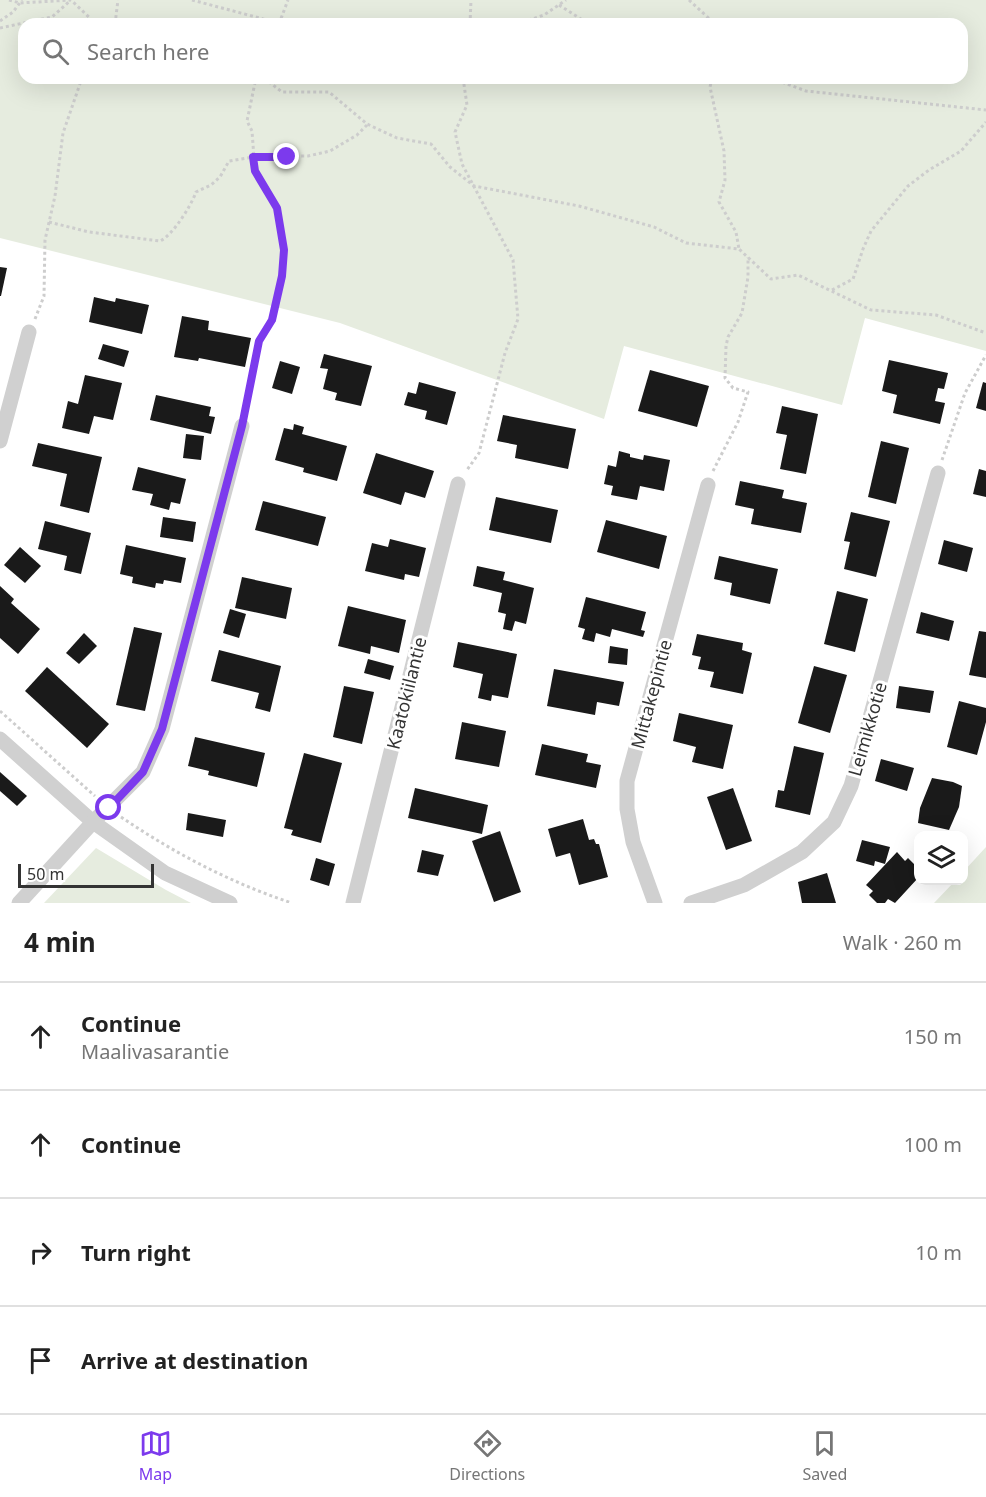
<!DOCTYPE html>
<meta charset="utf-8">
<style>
:root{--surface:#fff;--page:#f6f6f6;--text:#222;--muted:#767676;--line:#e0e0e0;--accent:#7c3aed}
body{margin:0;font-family:"Noto Sans",sans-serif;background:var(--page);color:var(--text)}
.controls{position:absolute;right:18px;bottom:18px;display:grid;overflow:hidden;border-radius:12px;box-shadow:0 6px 24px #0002}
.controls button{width:54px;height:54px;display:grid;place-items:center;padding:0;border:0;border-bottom:2px solid var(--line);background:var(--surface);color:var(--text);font:30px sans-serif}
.scale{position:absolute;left:18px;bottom:15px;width:136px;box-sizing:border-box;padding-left:6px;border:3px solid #333;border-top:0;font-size:16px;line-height:21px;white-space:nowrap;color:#333;-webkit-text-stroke:4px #fff;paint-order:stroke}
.stop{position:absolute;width:18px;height:18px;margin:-14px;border:4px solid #7c3aed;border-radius:50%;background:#fff}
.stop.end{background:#7c3aed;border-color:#fff;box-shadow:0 2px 6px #0008}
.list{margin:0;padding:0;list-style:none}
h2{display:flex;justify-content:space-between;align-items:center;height:78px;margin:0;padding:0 24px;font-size:26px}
h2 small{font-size:20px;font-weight:400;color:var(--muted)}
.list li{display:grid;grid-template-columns:39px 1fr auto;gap:18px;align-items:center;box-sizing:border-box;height:108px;padding:0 24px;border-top:2px solid var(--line)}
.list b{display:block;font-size:22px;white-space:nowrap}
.list p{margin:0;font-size:20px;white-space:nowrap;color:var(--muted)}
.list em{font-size:20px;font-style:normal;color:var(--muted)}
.icon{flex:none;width:33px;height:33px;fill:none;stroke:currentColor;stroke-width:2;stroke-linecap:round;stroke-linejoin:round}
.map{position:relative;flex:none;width:986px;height:903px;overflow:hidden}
.search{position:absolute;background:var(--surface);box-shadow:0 6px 24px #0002;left:18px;right:18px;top:18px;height:66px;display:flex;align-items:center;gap:15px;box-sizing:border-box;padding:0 21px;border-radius:18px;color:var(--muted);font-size:22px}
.sheet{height:510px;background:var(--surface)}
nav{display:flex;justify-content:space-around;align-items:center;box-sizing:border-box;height:84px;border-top:2px solid var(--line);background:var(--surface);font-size:16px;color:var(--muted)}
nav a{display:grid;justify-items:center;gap:3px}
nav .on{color:var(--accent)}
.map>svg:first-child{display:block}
.green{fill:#e6ecdf;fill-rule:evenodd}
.building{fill:#1a1a1a}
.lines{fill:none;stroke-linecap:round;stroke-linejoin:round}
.path{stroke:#cdcdcd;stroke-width:3;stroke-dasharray:3 3;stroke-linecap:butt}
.minor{stroke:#d0d0d0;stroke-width:15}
.route{stroke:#7c3aed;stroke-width:8}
.labels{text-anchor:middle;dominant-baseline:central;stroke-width:6;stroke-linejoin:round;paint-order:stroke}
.street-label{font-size:18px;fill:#333;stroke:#fff}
</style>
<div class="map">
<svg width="986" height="903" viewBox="0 0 986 903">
<rect width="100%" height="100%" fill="#fff"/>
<g class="green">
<path d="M0,0H986V351L865,318L842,405L624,346L604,419L340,323L0,238ZM24,24H962V78H24Z"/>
<path d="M986,847V903H934L955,881L964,880V871Z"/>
<path d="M96,848L166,890L191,903H44Z"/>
</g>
<g class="building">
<path d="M0,267L7,268L1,296H0Z"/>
<path d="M94,297L115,302L116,298L149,305L142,334L89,322Z"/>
<path d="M182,316L209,321L208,330L251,338L245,367L199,358L198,361L174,357Z"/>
<path d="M103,344L129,351L124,367L98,359Z"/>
<path d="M324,354L372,366L361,406L335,400L337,393L323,389L328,369L320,368Z"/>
<path d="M889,360L948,373L944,389L938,388L935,401L945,403L940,424L893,413L897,395L882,391Z"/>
<path d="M280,361L300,367L292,394L272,388Z"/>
<path d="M650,370L709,386L697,427L638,411Z"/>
<path d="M85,375L122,383L113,420L94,416L89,434L62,428L68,401L78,404Z"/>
<path d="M419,382L456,392L447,425L425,419L427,411L404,405L408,392L416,394Z"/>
<path d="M983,382L986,383V411L976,408Z"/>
<path d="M156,395L211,407L209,416L215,417L211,434L150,420Z"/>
<path d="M782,406L818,414L806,474L780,469L787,435L776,433Z"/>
<path d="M503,415L576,429L568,469L515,458L517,445L497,441Z"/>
<path d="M294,424L304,427L302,434L347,446L337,481L303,472L304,468L275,460L284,428L293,430Z"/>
<path d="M186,434L204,436L201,460L183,458Z"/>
<path d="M881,441L909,448L896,504L868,497Z"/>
<path d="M38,443L102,457L89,513L60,506L67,474L32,466Z"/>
<path d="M619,451L630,454V457L643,460L644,455L670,460L664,491L640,486L637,500L611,495L613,486L604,484L608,465L616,467Z"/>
<path d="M376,453L434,471L425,498L405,492L401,505L363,493Z"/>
<path d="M138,467L186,479L180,504L171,502L169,510L150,505L153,494L132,490Z"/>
<path d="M979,469L986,471V497L973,494Z"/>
<path d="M740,481L784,490L782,498L807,503L801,533L751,524L754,509L735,505Z"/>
<path d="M496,497L558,510L551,543L489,530Z"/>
<path d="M263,501L326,517L318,546L255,530Z"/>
<path d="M851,512L890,521L876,577L844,569L850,542L844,541Z"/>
<path d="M163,517L196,522L193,542L160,537Z"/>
<path d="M606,520L667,536L659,569L597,552Z"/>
<path d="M45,521L91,533L81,574L64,570L67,556L38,549Z"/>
<path d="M390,539L426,548L419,577L405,574L404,580L365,571L372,543L388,547Z"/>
<path d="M944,540L973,548L967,572L938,564Z"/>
<path d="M126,545L186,558L181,583L164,580L163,584L156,583L155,588L132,583L133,577L120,574Z"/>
<path d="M20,547L41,566L25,583L4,565Z"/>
<path d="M719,556L778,569L770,604L730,595L732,583L714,579Z"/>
<path d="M477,566L505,572L503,580L534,588L526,624L515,621L512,631L503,629L506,614L498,612L502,593L473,586Z"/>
<path d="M242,577L292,588L286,619L235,608Z"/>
<path d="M0,586L14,599L11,603L40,629L18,654L0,638Z"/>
<path d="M837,591L868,599L855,652L824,644Z"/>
<path d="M586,597L646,612L641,630L645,631L643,637L612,629L610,637L596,633L594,642L582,639L585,629L578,627Z"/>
<path d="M348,606L406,620L399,653L371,646L370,654L338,646Z"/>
<path d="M230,609L246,614L239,638L223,633Z"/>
<path d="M921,612L954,621L949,641L916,633Z"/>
<path d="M134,627L162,633L145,711L116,705Z"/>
<path d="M979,631L986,632V678L969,675Z"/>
<path d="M84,633L97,646L79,664L66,653Z"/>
<path d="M697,634L743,643L742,650L752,653L743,694L710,687L714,672L698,669L701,657L692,655Z"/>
<path d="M458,642L517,654L508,698L492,695L491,701L478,698L483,674L453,667Z"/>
<path d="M610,646L628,649L627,665L608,663Z"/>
<path d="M219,650L281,666L270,712L255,708L259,693L211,681Z"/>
<path d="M368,659L394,666L390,680L364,673Z"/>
<path d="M814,666L847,675L830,733L798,723Z"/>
<path d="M47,667L109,724L87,748L25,691Z"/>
<path d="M554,669L624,682L619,706L597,702L595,715L547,706Z"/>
<path d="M344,686L374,692L362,744L333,737Z"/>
<path d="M899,686L934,691L930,713L896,708Z"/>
<path d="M959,701L986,708V722L977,755L947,747Z"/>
<path d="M679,713L733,725L723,769L692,762L696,747L673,741Z"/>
<path d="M462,722L506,731L499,767L455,759Z"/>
<path d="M195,737L265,753L257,787L208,775L209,771L188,766Z"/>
<path d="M542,744L588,754L586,762L601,765L596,788L535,775Z"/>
<path d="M794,746L824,753L810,815L775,807L778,790L784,791Z"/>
<path d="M304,753L342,763L321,843L291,835L293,830L284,828Z"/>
<path d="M881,759L914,768L907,791L875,781Z"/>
<path d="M0,772L27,796L17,806L0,791Z"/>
<path d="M932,778L953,782L962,786L959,807L949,830L918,823L920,808Z"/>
<path d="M415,788L488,805L482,834L408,818Z"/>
<path d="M733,788L752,841L726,850L707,797Z"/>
<path d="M188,813L226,820L223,837L186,830Z"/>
<path d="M583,819L589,840L594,839L596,844H599L608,877L579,885L570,853L556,857L548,829Z"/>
<path d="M500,831L521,892L494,902L472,841Z"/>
<path d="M862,840L890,847L885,864L875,861L874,866L856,861Z"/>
<path d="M422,850L444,855L438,876L417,872Z"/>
<path d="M897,852L905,861L908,858L918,868V878L895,903L888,899L885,903H877L869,895L873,891L866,885Z"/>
<path d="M316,858L335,864L329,886L310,880Z"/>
<path d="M827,873L836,903H802L798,882Z"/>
</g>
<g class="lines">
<g class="path">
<path d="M9,0L20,3L71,0L93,21L100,24"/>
<path d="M192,0L282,24"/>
<path d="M689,0L715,24"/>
<path d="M559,5L584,21L596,24"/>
<path d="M0,21L13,12L22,0"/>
<path d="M115,24L118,0"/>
<path d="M279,24L288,0"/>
<path d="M470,24L471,0"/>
<path d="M517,24L544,15L566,0"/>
<path d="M0,28L52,17L70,1"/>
<path d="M264,78L282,92H329L367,124L397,138L431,144L450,167L474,186L579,206L654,227L686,243L739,249L771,279L798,275L871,310L936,315L986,333"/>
<path d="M463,78L467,105L455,132L462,164L513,260L518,319L505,353L479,453L467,470"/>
<path d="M712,78L710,87L724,151L725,180L719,202L736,232L739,249"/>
<path d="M771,78L806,91L986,110"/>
<path d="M49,222L89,232L160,241C173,235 191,206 196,192L211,185L220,177L229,161L253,157L308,156L330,151L357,135L367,125"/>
<path d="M832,290L853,279L863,249L871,231L908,186L929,170L961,151L986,122"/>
<path d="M35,319L44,296L45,240L55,196L63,133L82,78"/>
<path d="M245,412L259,341L272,320L282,276L284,250L277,209L255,171L252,131L247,121L256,78"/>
<path d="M942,460L965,393L986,355"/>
<path d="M713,471L738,422L748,392L733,388L725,378L726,346L728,337L742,313L748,277V257"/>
<path d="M0,711L95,796"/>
<path d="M121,817C174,853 231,883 292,903"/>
</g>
<g class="minor">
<path d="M0,441L29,332"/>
<path d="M0,739L93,822L165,873L230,903"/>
<path d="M19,903L93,822L143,772L162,729L242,426"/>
<path d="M353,903L458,484"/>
<path d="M655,903L633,842L627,809V781L708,485"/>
<path d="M691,903L744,885L802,852L834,822L851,786L938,473"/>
</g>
</g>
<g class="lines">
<path class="route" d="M109,808L143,772L162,729L242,426L259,341L272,320L282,276L284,250L277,208L255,171L253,157H287"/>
</g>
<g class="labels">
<g class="street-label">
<text transform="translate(406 693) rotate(-76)">Kaatokiilantie</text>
<text transform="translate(651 694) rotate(-75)">Mittakepintie</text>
<text transform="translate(867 729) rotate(-74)">Leimikkotie</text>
</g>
</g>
</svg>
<div class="controls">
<button><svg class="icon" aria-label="layers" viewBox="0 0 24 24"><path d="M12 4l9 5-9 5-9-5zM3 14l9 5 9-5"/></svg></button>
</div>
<div class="scale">50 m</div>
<div class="stop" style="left:109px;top:808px"></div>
<div class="stop end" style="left:287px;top:157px"></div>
<div class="search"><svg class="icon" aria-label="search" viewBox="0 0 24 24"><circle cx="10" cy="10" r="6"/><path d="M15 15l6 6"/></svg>Search here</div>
</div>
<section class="sheet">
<h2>4 min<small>Walk · 260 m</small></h2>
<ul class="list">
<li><svg class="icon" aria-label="ahead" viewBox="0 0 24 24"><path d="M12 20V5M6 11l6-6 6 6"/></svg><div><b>Continue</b><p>Maalivasarantie</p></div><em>150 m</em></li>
<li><svg class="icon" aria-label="ahead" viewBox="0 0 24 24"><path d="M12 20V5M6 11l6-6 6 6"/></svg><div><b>Continue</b></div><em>100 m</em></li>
<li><svg class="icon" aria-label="right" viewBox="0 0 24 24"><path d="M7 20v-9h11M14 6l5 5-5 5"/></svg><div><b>Turn right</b></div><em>10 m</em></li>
<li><svg class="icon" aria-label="arrive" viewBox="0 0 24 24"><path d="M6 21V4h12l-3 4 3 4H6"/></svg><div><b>Arrive at destination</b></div></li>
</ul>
</section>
<nav>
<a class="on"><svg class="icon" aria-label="map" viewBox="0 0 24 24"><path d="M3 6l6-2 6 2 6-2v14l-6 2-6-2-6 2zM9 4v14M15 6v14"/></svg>Map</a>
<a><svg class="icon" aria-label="directions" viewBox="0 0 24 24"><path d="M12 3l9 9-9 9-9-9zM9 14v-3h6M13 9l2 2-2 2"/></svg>Directions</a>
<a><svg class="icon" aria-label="saved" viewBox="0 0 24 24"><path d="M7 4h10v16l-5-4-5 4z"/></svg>Saved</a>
</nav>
